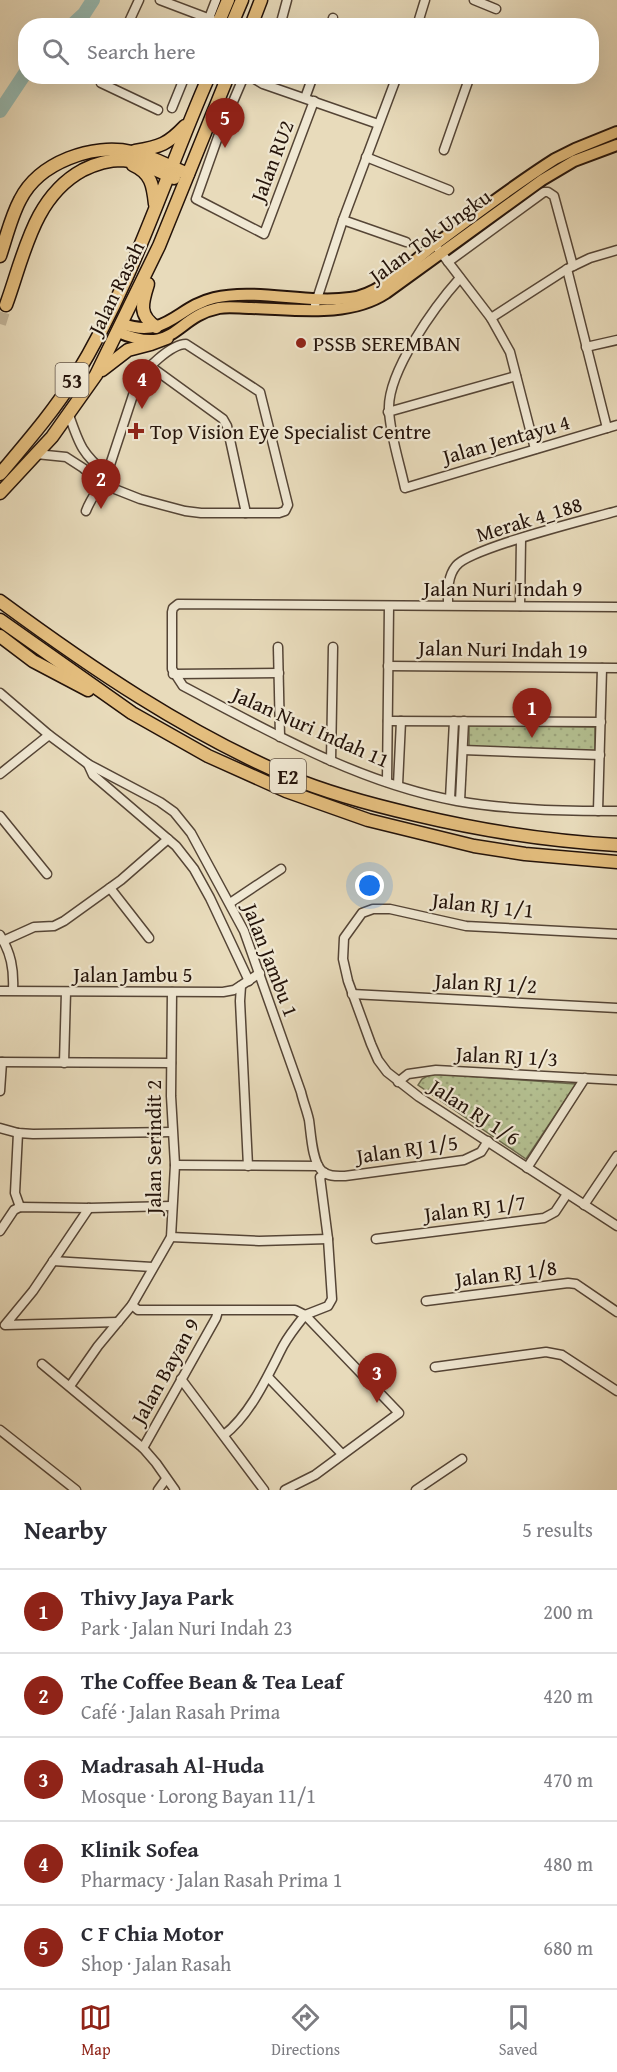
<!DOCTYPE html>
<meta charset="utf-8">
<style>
:root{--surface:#fff;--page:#f7f7f7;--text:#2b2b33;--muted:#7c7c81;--line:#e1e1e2;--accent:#8f2418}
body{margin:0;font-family:"Gentium Book Plus",serif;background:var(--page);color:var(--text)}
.you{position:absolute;left:370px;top:886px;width:21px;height:21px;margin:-15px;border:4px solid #fff;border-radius:50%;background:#1a73e8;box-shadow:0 0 0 9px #1a73e833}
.badge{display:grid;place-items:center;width:39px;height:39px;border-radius:50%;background:var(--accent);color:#fff;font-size:20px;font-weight:700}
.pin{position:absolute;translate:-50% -50px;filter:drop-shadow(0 2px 3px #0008)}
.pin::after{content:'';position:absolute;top:32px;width:21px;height:18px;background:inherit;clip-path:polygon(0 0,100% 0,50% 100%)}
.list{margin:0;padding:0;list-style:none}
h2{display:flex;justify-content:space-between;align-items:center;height:78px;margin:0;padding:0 24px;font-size:26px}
h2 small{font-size:20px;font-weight:400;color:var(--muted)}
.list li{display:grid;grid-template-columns:39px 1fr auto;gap:18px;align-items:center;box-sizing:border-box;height:84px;padding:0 24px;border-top:2px solid var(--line)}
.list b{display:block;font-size:22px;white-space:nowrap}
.list p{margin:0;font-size:20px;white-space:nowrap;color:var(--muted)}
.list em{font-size:20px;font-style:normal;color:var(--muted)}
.icon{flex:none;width:33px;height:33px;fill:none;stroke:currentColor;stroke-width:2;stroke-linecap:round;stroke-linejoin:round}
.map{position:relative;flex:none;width:617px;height:1490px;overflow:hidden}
.search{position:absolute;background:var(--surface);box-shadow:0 6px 24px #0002;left:18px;right:18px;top:18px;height:66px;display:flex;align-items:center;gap:15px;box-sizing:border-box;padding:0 21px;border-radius:24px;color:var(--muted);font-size:22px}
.sheet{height:498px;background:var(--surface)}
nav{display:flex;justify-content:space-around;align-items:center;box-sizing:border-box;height:84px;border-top:2px solid var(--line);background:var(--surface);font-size:16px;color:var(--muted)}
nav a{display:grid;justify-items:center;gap:3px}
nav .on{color:var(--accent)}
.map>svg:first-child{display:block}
.park{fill:url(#park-dots);stroke:#6c6a4e;stroke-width:1.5}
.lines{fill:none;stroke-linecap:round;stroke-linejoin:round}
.river{stroke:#97bbb3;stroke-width:14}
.highway-tunnel{stroke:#c1b398;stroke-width:12;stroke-dasharray:12 6;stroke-linecap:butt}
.minor-casing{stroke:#554536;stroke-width:11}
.major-casing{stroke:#24130a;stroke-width:14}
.highway-casing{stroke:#24130a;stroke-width:15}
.minor{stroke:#f0e8d3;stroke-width:8}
.major{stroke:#e4be7e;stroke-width:10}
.highway{stroke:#e4be7e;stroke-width:12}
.poi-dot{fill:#8f2418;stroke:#f0e8d3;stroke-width:2}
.labels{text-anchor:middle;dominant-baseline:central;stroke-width:4.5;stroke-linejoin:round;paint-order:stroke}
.shield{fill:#f0e8d3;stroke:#615346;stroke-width:1.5}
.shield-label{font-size:20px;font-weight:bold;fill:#24130a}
.street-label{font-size:21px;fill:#24130a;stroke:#f0e8d3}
.poi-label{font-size:21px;fill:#24130a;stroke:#f0e8d3;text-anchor:start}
</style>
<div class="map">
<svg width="617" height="1490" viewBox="0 0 617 1490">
<defs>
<pattern id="park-dots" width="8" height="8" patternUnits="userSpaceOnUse" patternTransform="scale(1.5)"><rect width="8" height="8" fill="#b4c091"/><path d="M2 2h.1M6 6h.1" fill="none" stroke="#9ba47c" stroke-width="1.8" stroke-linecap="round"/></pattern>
</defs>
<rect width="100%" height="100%" fill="#e8dbbb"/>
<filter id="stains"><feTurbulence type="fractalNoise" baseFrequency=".00333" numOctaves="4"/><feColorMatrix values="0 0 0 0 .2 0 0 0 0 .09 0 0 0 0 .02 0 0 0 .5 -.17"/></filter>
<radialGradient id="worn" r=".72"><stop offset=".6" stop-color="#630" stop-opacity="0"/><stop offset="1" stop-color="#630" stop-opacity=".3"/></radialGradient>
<g class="park">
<path d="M469,725L595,727V751L469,748Z"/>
<path d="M431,1074L451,1075L576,1084L526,1159L418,1085L422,1079Z"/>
</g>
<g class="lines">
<g class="river">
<path d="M71,26L84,14L93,0"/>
<path d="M0,111L26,72"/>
</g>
<path class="highway-tunnel" d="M0,324L6,305"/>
<g class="minor-casing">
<g id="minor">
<path d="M160,0L218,22"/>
<path d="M474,0L496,9"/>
<path d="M419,21L430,26"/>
<path d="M127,26L139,0"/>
<path d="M206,26L216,0"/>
<path d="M280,26L287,0"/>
<path d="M331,26L333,18"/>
<path d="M417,26L425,0"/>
<path d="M104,76L101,83L158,110"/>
<path d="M244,76L218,137L196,199L264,234L314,101"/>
<path d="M250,76L263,84L378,124"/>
<path d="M305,98L313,76"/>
<path d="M172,108L185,76"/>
<path d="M444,150L470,76"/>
<path d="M366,157L449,190"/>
<path d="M343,220L406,242"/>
<path d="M439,250L491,318L510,352L535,449"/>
<path d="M448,262L544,192H548L554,196L573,266"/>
<path d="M567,269L607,428"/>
<path d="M460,278C435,306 387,372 389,410C390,435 400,464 405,488L617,425"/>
<path d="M315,305L343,220L397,76"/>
<path d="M491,318L567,269L590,258L617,250"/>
<path d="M586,347L617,340"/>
<path d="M150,366L223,419L227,426L246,513"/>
<path d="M388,412L516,376"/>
<path d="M69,415C79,444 82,454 107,474"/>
<path d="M36,454L66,457L83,468L102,484L140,499L185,511L201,513H279L285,511L288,505L260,392L186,344C171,344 144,370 137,383L107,474C101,486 91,497 86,511"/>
<path d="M448,605C448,592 447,577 456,566C470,548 589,519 617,511"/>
<path d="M520,606L521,539"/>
<path d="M617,607L178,604L173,608L172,612V669L183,686C270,732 359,783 457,801C509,810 564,811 617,811"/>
<path d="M278,647L280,737"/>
<path d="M388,666L617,668"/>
<path d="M173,674L279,673"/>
<path d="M0,693L49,735L88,764L160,802L174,812L191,833L244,931L301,1092C303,1101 307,1111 309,1120C311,1133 312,1162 322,1171C329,1177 337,1176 345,1176L464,1160L481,1152L488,1141"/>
<path d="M388,721L601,722"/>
<path d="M463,750L600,755"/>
<path d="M331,761L333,647"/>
<path d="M88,764L93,775L176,846L194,869L210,898L249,981"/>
<path d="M0,774L49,735"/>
<path d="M387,782L389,606"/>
<path d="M398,785L401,721"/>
<path d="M450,799L454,721"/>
<path d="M460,801L464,721"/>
<path d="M598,811L602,668"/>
<path d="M0,816L47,874"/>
<path d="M110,888L149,938"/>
<path d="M230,903L281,869"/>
<path d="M617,934L466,926L390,909H373L362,913L344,938L343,959L348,981L371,1044L378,1060L387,1072L419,1097L617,1226"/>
<path d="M0,935C11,953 14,969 13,990"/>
<path d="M3,941L34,927L54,926L64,921L121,880L168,839"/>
<path d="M241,986L240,1001L248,1166"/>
<path d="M0,991L223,992L234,990L260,973"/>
<path d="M352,994L617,1008"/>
<path d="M0,1062L171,1063"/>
<path d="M64,1063L66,992"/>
<path d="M398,1082L408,1074L436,1070L617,1080"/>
<path d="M0,1091L2,1062"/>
<path d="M0,1128L18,1133L33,1134L172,1132"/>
<path d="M18,1133L15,1193L20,1207"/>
<path d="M175,1165L318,1166"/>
<path d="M527,1168L585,1078"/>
<path d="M584,1205L617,1156"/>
<path d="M89,1208L33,1291L5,1325L118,1322"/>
<path d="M0,1231L14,1210L20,1207L89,1208L172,1206"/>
<path d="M171,1237L259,1241L328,1239"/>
<path d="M376,1239L544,1218L555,1212L567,1194"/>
<path d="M53,1261L152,1267"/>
<path d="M426,1301L568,1283L576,1284L617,1312"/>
<path d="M132,1305L138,1310H295L305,1315L399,1413L315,1475L285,1490"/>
<path d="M305,1315L328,1306L332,1299L328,1239L320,1177L325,1173"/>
<path d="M42,1364L143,1448L156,1463L175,1490"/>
<path d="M435,1367L546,1352L562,1355L617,1391"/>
<path d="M268,1377L342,1454"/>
<path d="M181,1379L264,1490"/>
<path d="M70,1386L98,1346L132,1305L171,1237L175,1165L171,1096L172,992"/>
<path d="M0,1430L76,1490"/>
<path d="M224,1435C251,1414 268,1375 283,1346C289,1335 297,1325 305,1315"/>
<path d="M143,1448L216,1318L218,1311"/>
<path d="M158,1490L166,1479"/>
<path d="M416,1490L462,1459"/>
</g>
</g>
<g class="major-casing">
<g id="major">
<path d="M122,324C168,339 176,307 214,298C255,288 306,304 350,298C381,295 412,261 437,243C476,214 514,185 555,159L575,149L617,132"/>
<path d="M118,332C176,357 174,317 219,308C229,306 240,308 251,308C294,309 348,318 386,293L542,180L574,161L617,145"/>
</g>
</g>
<g class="highway-casing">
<g id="highway">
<path d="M217,26L228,0"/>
<path d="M231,26L242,0"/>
<path d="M251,26L261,0"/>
<path d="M135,151C160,147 168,144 185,126"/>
<path d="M133,165C151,173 153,185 155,204"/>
<path d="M0,256C6,238 11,217 20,200C39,162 93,143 132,152C152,156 170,167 188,174"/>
<path d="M148,284C142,303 138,315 156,327"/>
<path d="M6,305C24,256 33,197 83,170C95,164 109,160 122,160C142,161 157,171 174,178"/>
<path d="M102,370L128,350L151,344L167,338"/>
<path d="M0,474C26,443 54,411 75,377C133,283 165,176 209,76"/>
<path d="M0,493L52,437L96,375L159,246L228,76"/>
<path d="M0,601C91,668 185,732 290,777C330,794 373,805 416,815C483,831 548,841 617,845"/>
<path d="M0,620L132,713L208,756L286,791L368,820L474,846L525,854L617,862"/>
<path d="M0,636L33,661L88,690"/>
</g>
</g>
<use href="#minor" class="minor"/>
<use href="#major" class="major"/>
<use href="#highway" class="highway"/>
</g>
<g class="poi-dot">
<circle cx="301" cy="343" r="6"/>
<path d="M133 422h6v6h6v6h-6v6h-6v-6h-6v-6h6z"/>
</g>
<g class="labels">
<g class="shield">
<rect x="55.5" y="363" width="33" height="34" rx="4.5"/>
<rect x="270" y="759" width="36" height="34" rx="4.5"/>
</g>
<g class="shield-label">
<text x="72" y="380">53</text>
<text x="288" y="776">E2</text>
</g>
<g class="street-label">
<text transform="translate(272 161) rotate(-69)">Jalan RU2</text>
<text transform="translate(430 236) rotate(-36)">Jalan Tok Ungku</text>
<text transform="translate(116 288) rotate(-64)">Jalan Rasah</text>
<text transform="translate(506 439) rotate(-16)">Jalan Jentayu 4</text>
<text transform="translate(529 519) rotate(-17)">Merak 4_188</text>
<text x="503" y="588">Jalan Nuri Indah 9</text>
<text transform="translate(503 649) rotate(1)">Jalan Nuri Indah 19</text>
<text transform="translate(311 727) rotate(24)">Jalan Nuri Indah 11</text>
<text transform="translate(483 905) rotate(6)">Jalan RJ 1/1</text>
<text transform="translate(271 960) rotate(69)">Jalan Jambu 1</text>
<text x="133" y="974">Jalan Jambu 5</text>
<text transform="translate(486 983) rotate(3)">Jalan RJ 1/2</text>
<text transform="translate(507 1056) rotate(3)">Jalan RJ 1/3</text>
<text transform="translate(475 1112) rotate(33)">Jalan RJ 1/6</text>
<text transform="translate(153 1147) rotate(-90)">Jalan Serindit 2</text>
<text transform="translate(407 1149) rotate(-8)">Jalan RJ 1/5</text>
<text transform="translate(475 1208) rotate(-7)">Jalan RJ 1/7</text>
<text transform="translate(506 1273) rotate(-7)">Jalan RJ 1/8</text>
<text transform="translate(165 1371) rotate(-61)">Jalan Bayan 9</text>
</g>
<g class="poi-label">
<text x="313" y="343">PSSB SEREMBAN</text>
<text x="150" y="431">Top Vision Eye Specialist Centre</text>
</g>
</g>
<rect width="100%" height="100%" filter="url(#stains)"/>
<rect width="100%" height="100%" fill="url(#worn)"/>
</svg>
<div class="you"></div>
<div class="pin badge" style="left:532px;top:738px">1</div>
<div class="pin badge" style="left:101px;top:509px">2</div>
<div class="pin badge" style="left:377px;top:1403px">3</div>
<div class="pin badge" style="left:142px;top:409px">4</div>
<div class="pin badge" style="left:225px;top:148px">5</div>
<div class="search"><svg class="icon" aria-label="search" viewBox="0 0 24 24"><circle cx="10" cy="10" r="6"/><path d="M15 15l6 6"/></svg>Search here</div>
</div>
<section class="sheet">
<h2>Nearby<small>5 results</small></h2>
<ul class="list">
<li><span class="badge">1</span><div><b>Thivy Jaya Park</b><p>Park · Jalan Nuri Indah 23</p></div><em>200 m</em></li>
<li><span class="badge">2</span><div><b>The Coffee Bean &amp; Tea Leaf</b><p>Café · Jalan Rasah Prima</p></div><em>420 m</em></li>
<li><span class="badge">3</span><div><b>Madrasah Al-Huda</b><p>Mosque · Lorong Bayan 11/1</p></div><em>470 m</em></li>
<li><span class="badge">4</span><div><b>Klinik Sofea</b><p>Pharmacy · Jalan Rasah Prima 1</p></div><em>480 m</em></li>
<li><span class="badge">5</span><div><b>C F Chia Motor</b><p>Shop · Jalan Rasah</p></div><em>680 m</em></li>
</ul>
</section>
<nav>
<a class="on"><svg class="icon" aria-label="map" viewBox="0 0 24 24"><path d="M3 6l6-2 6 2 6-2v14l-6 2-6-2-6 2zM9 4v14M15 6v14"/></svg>Map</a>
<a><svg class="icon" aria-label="directions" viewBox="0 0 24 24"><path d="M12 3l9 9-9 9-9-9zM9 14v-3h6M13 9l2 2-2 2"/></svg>Directions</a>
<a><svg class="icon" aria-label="saved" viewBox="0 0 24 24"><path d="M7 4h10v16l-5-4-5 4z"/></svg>Saved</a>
</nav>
